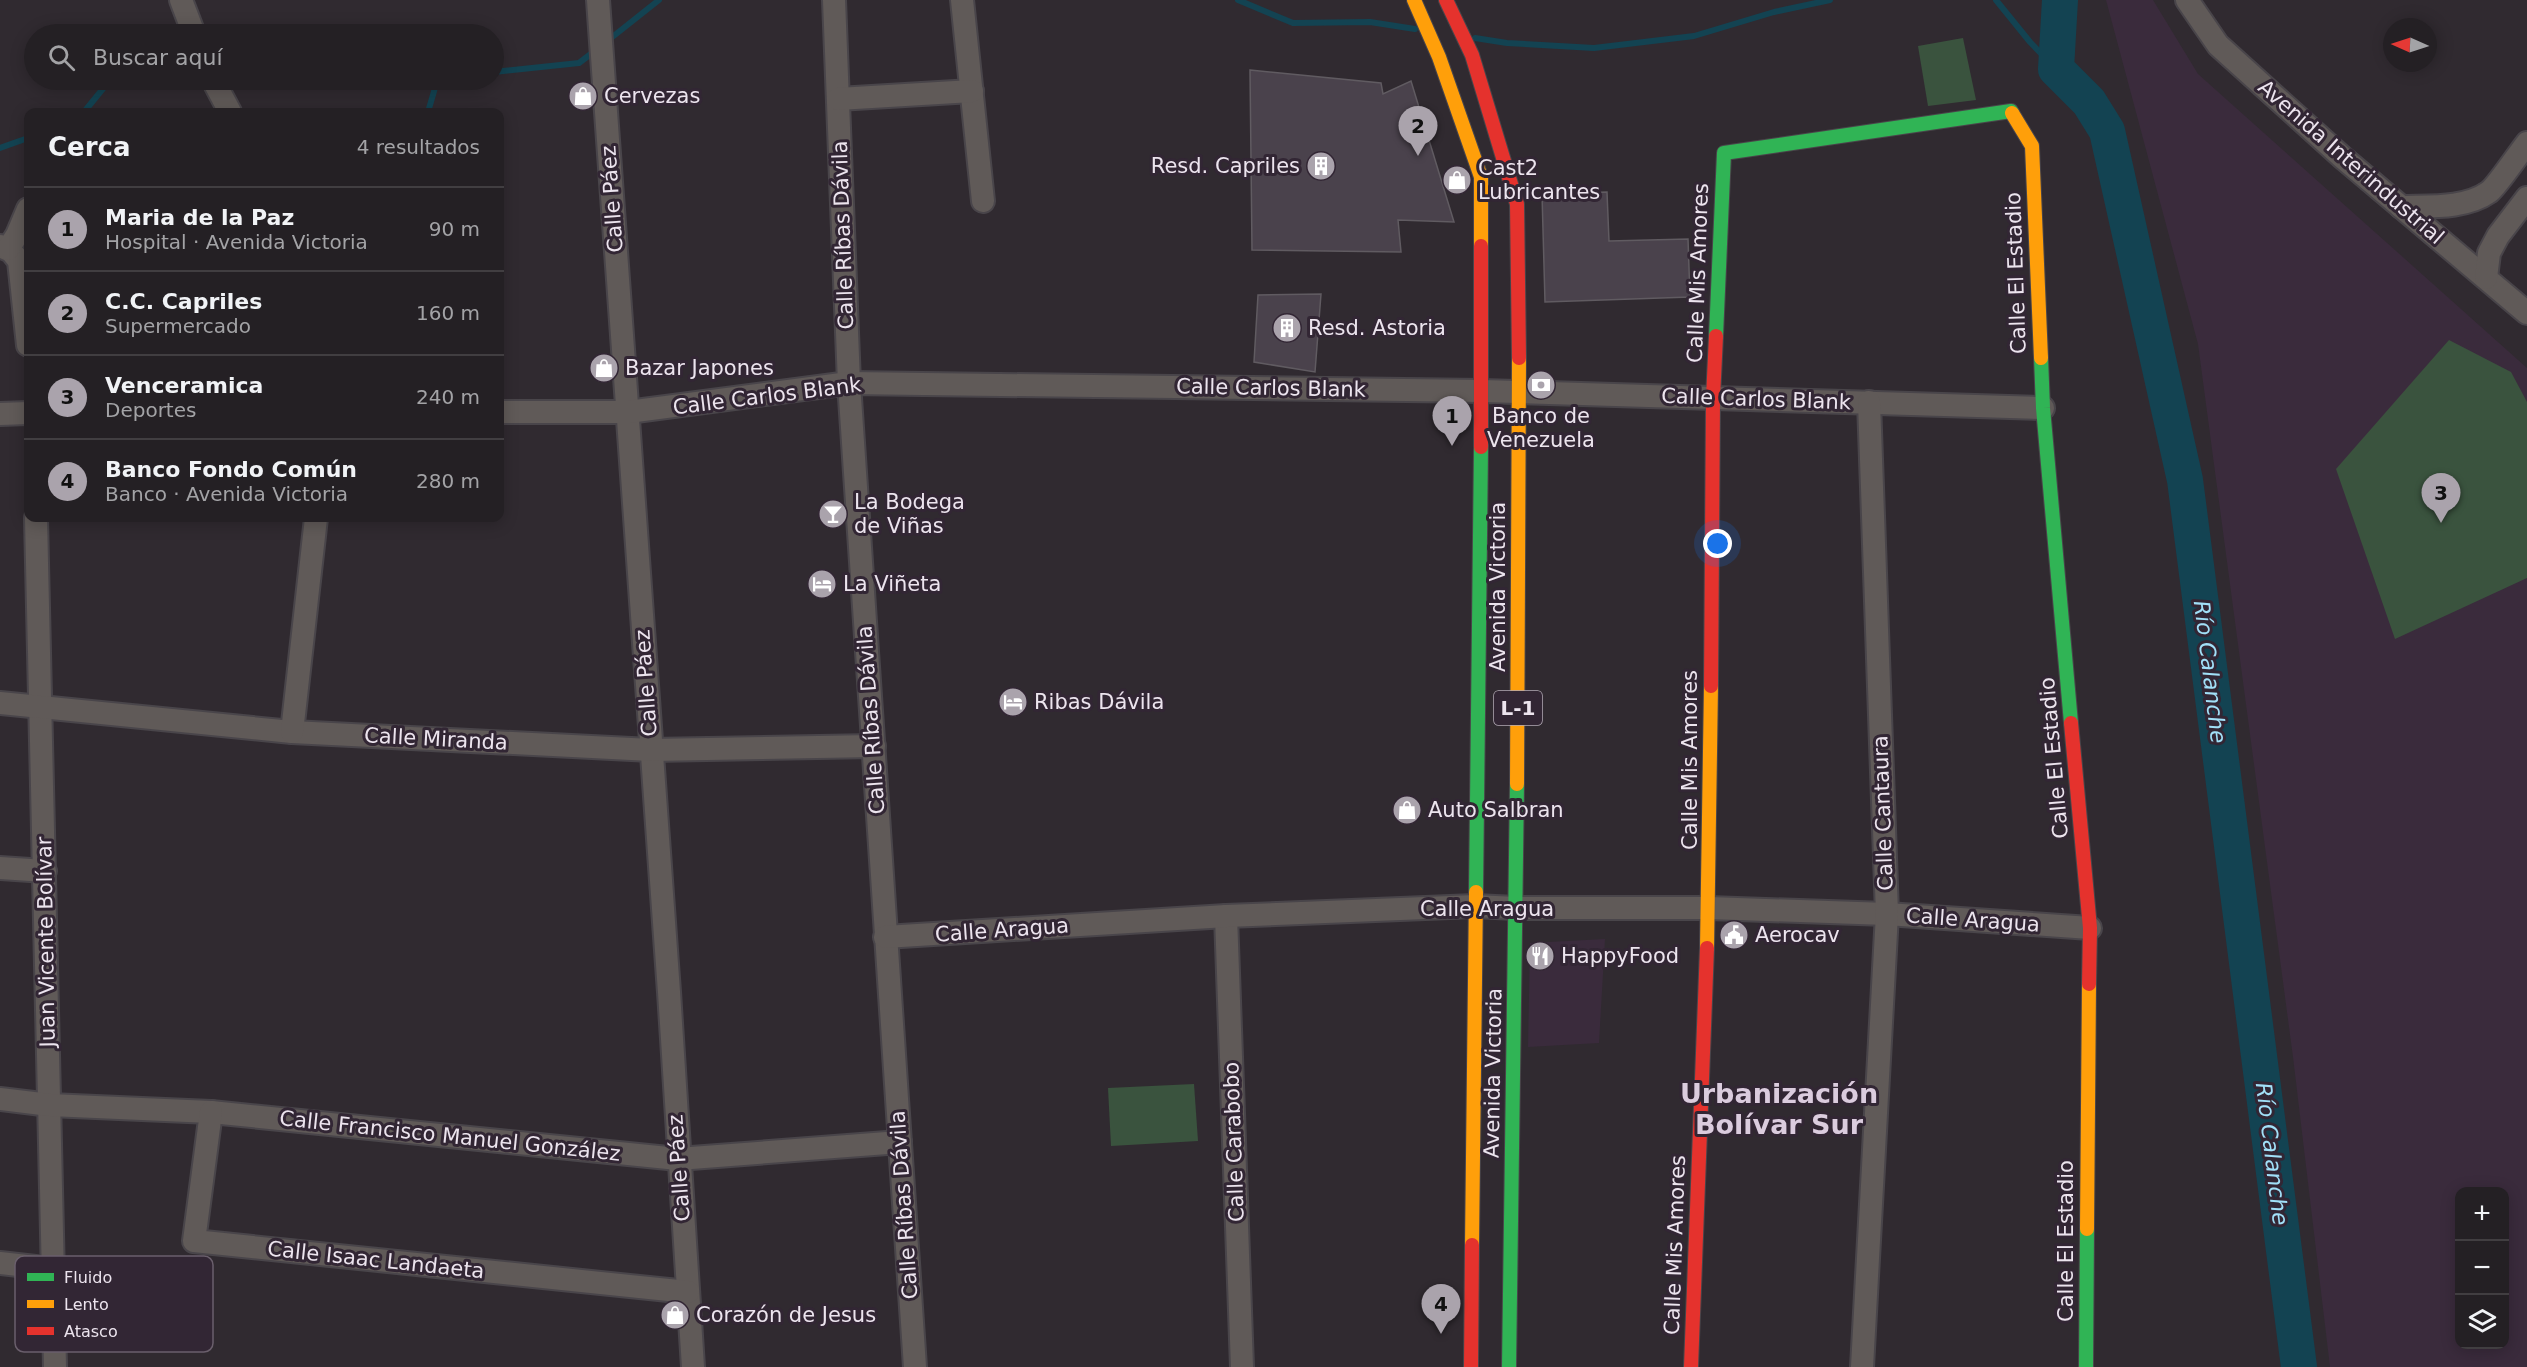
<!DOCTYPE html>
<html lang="es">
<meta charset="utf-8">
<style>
:root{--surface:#242024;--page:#2c282c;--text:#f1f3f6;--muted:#a3a3a6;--line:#413e41;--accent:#aaa3ac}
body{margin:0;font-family:"DejaVu Sans",sans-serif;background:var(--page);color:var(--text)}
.controls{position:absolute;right:18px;bottom:18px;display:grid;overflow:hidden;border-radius:12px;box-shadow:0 3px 15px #0003}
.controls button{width:54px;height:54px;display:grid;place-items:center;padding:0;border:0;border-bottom:2px solid var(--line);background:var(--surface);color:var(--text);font:30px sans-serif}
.compass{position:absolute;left:2383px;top:18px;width:54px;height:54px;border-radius:50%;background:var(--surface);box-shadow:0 3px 15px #0003;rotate:273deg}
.you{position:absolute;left:1718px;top:544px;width:21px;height:21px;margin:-15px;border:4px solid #fff;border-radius:50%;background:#1a73e8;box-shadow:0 0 0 9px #1a73e833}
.badge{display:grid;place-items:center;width:39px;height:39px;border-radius:50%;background:var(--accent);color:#111;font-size:20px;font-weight:700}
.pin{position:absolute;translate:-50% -50px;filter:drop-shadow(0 2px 3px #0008)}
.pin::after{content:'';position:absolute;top:32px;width:21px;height:18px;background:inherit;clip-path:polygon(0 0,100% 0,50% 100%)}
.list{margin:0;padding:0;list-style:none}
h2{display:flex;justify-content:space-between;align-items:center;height:78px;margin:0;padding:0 24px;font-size:26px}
h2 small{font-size:20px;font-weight:400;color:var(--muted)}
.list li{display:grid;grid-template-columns:39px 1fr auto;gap:18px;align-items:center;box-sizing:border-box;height:84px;padding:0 24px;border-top:2px solid var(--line)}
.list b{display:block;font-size:22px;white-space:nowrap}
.list p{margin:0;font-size:20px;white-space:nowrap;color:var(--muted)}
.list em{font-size:20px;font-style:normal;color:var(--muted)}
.icon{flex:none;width:33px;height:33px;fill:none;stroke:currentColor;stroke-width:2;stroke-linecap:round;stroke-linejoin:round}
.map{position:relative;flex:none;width:2527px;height:1367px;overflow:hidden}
.search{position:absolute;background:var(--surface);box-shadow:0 3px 15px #0003;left:24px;top:24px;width:480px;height:66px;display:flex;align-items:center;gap:15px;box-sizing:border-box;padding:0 21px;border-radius:33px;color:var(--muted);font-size:22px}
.panel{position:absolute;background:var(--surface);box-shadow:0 3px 15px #0003;left:24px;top:108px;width:480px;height:414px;border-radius:12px}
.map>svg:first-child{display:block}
.built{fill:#3a2b3c;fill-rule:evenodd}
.green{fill:#3a533e}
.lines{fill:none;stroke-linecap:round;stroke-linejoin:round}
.stream{stroke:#134352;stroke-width:6}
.river{stroke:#134352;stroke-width:36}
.building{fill:#4a424c;stroke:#605b61;stroke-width:1.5}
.street-casing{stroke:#49454a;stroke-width:26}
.fast-casing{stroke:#49454a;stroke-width:16}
.slow-casing{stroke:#49454a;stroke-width:16}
.jam-casing{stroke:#49454a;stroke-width:16}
.street{stroke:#605a58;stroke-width:22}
.fast{stroke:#30b455;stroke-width:14}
.slow{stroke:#ff9f0a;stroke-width:14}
.jam{stroke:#e5322d;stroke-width:14}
.labels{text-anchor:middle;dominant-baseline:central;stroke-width:6;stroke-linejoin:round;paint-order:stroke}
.shield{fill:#322634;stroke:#b4abb6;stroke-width:1.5}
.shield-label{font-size:20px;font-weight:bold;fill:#ece4ee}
.poi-label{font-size:21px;fill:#ece4ee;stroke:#322634;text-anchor:start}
.street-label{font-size:21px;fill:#ece4ee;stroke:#322634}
.water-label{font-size:22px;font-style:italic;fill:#a1e0f8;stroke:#322634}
.district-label{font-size:27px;font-weight:bold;fill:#dbccde;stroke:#322634}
.key{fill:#322634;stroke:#6a5f6c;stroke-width:1.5}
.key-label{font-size:16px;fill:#ece4ee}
</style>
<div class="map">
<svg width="2527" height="1367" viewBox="0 0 2527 1367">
<rect width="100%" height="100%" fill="#302a30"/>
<g class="built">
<path d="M2106,0H2153L2198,74L2527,368V1367H2330L2293,1057L2198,344ZM2460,1192H2504V1344H2460Z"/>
<path d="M1605,939L1599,1043L1528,1047L1530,943Z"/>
</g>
<g class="green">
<path d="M1963,38L1976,100L1928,106L1918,46Z"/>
<path d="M2449,340L2511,372L2527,402V578L2395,639L2336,469Z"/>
<path d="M1194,1084L1198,1141L1111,1146L1108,1088Z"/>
</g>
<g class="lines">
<g class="stream">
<path d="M1238,0L1293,23L1370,22L1415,29"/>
<path d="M1996,0L2030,42L2056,69"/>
<path d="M1475,38L1507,43L1594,48L1694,36L1774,12L1830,0"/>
<path d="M606,42L659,0"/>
<path d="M494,72L579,63L596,50"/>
<path d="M84,112L110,80"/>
<path d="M428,112L437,81L446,80"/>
<path d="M0,148L28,138"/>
</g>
<path class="river" d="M2060,0L2056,69L2089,102L2107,131L2185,480L2299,1367"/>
</g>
<g class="building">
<path d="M1250,70L1381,83L1383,94L1411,81L1454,222L1398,220L1401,252L1252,250Z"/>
<path d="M1607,192L1609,241L1688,239L1690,297L1545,302L1542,194Z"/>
<path d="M1321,294L1315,372L1254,362L1258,295Z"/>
</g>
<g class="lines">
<g class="street-casing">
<g id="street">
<path d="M181,0L194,34"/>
<path d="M598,0L669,992L693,1367"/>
<path d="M834,0L849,383L915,1367"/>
<path d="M962,0L983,201"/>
<path d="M2187,0L2218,45L2342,157L2527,313"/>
<path d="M213,80L230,112"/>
<path d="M838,99L972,91"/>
<path d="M2401,207C2429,206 2465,209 2489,192C2497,186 2519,153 2527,143"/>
<path d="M0,246L11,251L19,261L28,345"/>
<path d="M8,249L17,235L28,209"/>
<path d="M2486,278L2489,253L2498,236L2527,198"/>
<path d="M500,412H628L849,383L1482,391L2043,408"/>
<path d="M0,414L28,413"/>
<path d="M36,518L55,1367"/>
<path d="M0,703L292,732L651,750L874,746"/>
<path d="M292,732L316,518"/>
<path d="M0,868L45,871"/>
<path d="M1226,916L1242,1367"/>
<path d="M885,937L1226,916L1475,906L1516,908H1709L1887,914L2090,928"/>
<path d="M0,1099L50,1105L211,1112L678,1159L900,1142"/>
<path d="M211,1112L194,1241L688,1292"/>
<path d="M0,1263L53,1269"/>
<path d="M1862,1367L1887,914L1869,402"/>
</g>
</g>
<g class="fast-casing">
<g id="fast">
<path d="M1716,336L1724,153L2011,111L2012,113"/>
<path d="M2041,358L2043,408L2071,723"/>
<path d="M1476,892L1481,447"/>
<path d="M1509,1367L1517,784"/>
<path d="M2086,1367L2087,1229"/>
</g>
</g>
<g class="slow-casing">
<g id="slow">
<path d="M1414,0L1439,57L1481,177V246"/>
<path d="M2012,113L2032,146L2041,358"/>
<path d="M1517,784L1519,358"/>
<path d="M1707,948L1711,686"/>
<path d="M2087,1229L2089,984"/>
<path d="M1472,1245L1476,892"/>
</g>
</g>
<g class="jam-casing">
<g id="jam">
<path d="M1446,0L1472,55L1517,204L1519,358"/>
<path d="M1481,246V447"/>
<path d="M1711,686L1713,398L1716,336"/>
<path d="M2071,723L2090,928L2089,984"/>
<path d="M1471,1367L1472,1245"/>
<path d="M1691,1367L1707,948"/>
</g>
</g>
<use href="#street" class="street"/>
<use href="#fast" class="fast"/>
<use href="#slow" class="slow"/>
<use href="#jam" class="jam"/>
</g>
<defs>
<g id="shop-disc" transform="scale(1.5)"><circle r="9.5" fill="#aaa3ac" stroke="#322634"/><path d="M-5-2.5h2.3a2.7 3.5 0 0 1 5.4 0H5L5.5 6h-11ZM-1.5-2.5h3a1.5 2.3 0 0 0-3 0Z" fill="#fff"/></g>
<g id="building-disc" transform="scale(1.5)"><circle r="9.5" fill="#aaa3ac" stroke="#322634"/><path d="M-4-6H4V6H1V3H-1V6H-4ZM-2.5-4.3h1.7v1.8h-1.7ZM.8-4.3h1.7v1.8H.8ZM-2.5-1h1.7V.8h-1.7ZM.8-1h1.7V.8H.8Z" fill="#fff"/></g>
<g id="bank-disc" transform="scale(1.5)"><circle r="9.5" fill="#aaa3ac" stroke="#322634"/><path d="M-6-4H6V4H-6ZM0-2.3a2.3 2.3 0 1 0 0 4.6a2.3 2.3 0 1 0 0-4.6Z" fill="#fff"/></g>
<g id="bar-disc" transform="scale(1.5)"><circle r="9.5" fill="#aaa3ac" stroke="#322634"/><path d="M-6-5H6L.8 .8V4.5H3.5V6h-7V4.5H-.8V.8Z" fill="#fff"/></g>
<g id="hotel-disc" transform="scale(1.5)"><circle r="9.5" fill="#aaa3ac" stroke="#322634"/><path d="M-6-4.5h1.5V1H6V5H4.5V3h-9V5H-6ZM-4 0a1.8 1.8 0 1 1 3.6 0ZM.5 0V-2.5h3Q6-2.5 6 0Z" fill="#fff"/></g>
<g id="civic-disc" transform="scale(1.5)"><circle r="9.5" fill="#aaa3ac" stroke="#322634"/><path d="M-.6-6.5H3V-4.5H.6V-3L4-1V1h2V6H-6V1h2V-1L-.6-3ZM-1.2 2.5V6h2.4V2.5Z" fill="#fff"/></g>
<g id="restaurant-disc" transform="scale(1.5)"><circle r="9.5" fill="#aaa3ac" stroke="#322634"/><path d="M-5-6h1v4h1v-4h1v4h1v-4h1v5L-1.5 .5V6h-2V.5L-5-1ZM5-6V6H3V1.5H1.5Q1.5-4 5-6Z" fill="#fff"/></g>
</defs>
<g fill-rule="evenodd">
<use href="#shop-disc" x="583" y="96"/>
<use href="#building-disc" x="1321" y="166"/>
<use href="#shop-disc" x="1457" y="180"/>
<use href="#building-disc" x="1287" y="328"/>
<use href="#shop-disc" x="604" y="368"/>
<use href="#bank-disc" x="1541" y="385"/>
<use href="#bar-disc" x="833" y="514"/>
<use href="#hotel-disc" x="822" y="584"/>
<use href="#hotel-disc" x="1013" y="702"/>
<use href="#shop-disc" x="1407" y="810"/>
<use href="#civic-disc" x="1734" y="935"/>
<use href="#restaurant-disc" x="1540" y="956"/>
<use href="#shop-disc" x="675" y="1315"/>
</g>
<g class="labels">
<rect class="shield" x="1494" y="691" width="48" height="34" rx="4.5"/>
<g class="shield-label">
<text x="1518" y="708">L-1</text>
</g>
<g class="poi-label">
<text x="604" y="96">Cervezas</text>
<text x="1300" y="166" text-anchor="end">Resd. Capriles</text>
<text x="1478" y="168">Cast2<tspan x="1478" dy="24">Lubricantes</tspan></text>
<text x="1308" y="328">Resd. Astoria</text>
<text x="625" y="368">Bazar Japones</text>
<text x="1541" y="416" text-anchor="middle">Banco de<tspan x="1541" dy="24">Venezuela</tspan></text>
<text x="854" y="502">La Bodega<tspan x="854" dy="24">de Viñas</tspan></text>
<text x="843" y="584">La Viñeta</text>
<text x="1034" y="702">Ribas Dávila</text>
<text x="1428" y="810">Auto Salbran</text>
<text x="1755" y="935">Aerocav</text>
<text x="1561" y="956">HappyFood</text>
<text x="696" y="1315">Corazón de Jesus</text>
</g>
<g class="street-label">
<text transform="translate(2351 162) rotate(41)">Avenida Interindustrial</text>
<text transform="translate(612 199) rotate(-94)">Calle Páez</text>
<text transform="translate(843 235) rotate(-92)">Calle Ríbas Dávila</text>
<text transform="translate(1698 273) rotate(-88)">Calle Mis Amores</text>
<text transform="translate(2016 273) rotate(-92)">Calle El Estadio</text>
<text transform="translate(1271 388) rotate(1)">Calle Carlos Blank</text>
<text transform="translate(767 396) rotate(-7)">Calle Carlos Blank</text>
<text transform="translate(1756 399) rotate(2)">Calle Carlos Blank</text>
<text transform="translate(1498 587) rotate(-90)">Avenida Victoria</text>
<text transform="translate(646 683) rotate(-94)">Calle Páez</text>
<text transform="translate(871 720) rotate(-94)">Calle Ríbas Dávila</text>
<text transform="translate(436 739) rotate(3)">Calle Miranda</text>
<text transform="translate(2054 758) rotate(-95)">Calle El Estadio</text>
<text transform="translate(1690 760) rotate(-90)">Calle Mis Amores</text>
<text transform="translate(1883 813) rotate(-92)">Calle Cantaura</text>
<text x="1487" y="909">Calle Aragua</text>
<text transform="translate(1973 920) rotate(4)">Calle Aragua</text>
<text transform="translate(1002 930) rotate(-4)">Calle Aragua</text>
<text transform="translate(46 942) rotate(-91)">Juan Vicente Bolívar</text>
<text transform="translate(1493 1073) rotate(-89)">Avenida Victoria</text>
<text transform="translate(450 1136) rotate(6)">Calle Francisco Manuel González</text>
<text transform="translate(1234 1142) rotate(-92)">Calle Carabobo</text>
<text transform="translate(679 1168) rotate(-94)">Calle Páez</text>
<text transform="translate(904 1205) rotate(-94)">Calle Ríbas Dávila</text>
<text transform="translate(2066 1241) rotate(-90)">Calle El Estadio</text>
<text transform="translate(1675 1245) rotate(-88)">Calle Mis Amores</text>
<text transform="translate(376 1260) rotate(6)">Calle Isaac Landaeta</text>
</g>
<g class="water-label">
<text transform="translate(2210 672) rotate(83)">Río Calanche</text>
<text transform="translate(2272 1154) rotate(83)">Río Calanche</text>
</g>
<g class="district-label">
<text x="1779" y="1093">Urbanización<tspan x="1779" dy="31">Bolívar Sur</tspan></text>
</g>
</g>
<rect x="15" y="1256" width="198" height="96" rx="9" class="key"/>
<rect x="27" y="1273" width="27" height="8" fill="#30b455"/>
<rect x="27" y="1300" width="27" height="8" fill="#ff9f0a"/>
<rect x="27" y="1327" width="27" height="8" fill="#e5322d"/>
<g class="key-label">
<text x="64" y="1283">Fluido</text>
<text x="64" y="1310">Lento</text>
<text x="64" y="1337">Atasco</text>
</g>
</svg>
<div class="controls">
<button>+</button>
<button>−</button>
<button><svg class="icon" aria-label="layers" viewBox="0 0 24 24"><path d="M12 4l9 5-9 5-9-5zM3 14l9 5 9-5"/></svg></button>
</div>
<svg class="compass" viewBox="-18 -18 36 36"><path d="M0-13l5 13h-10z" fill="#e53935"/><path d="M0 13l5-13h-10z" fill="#a3a3a6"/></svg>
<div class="you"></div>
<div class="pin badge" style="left:1452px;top:446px">1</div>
<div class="pin badge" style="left:1418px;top:156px">2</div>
<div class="pin badge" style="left:2441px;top:523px">3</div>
<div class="pin badge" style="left:1441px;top:1334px">4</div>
<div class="search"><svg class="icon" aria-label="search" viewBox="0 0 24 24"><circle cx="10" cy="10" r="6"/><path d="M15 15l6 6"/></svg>Buscar aquí</div>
<section class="panel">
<h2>Cerca<small>4 resultados</small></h2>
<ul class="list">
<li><span class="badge">1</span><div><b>Maria de la Paz</b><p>Hospital · Avenida Victoria</p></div><em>90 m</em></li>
<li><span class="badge">2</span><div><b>C.C. Capriles</b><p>Supermercado</p></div><em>160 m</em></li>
<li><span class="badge">3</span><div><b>Venceramica</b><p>Deportes</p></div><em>240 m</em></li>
<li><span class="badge">4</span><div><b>Banco Fondo Común</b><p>Banco · Avenida Victoria</p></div><em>280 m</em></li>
</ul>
</section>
</div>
